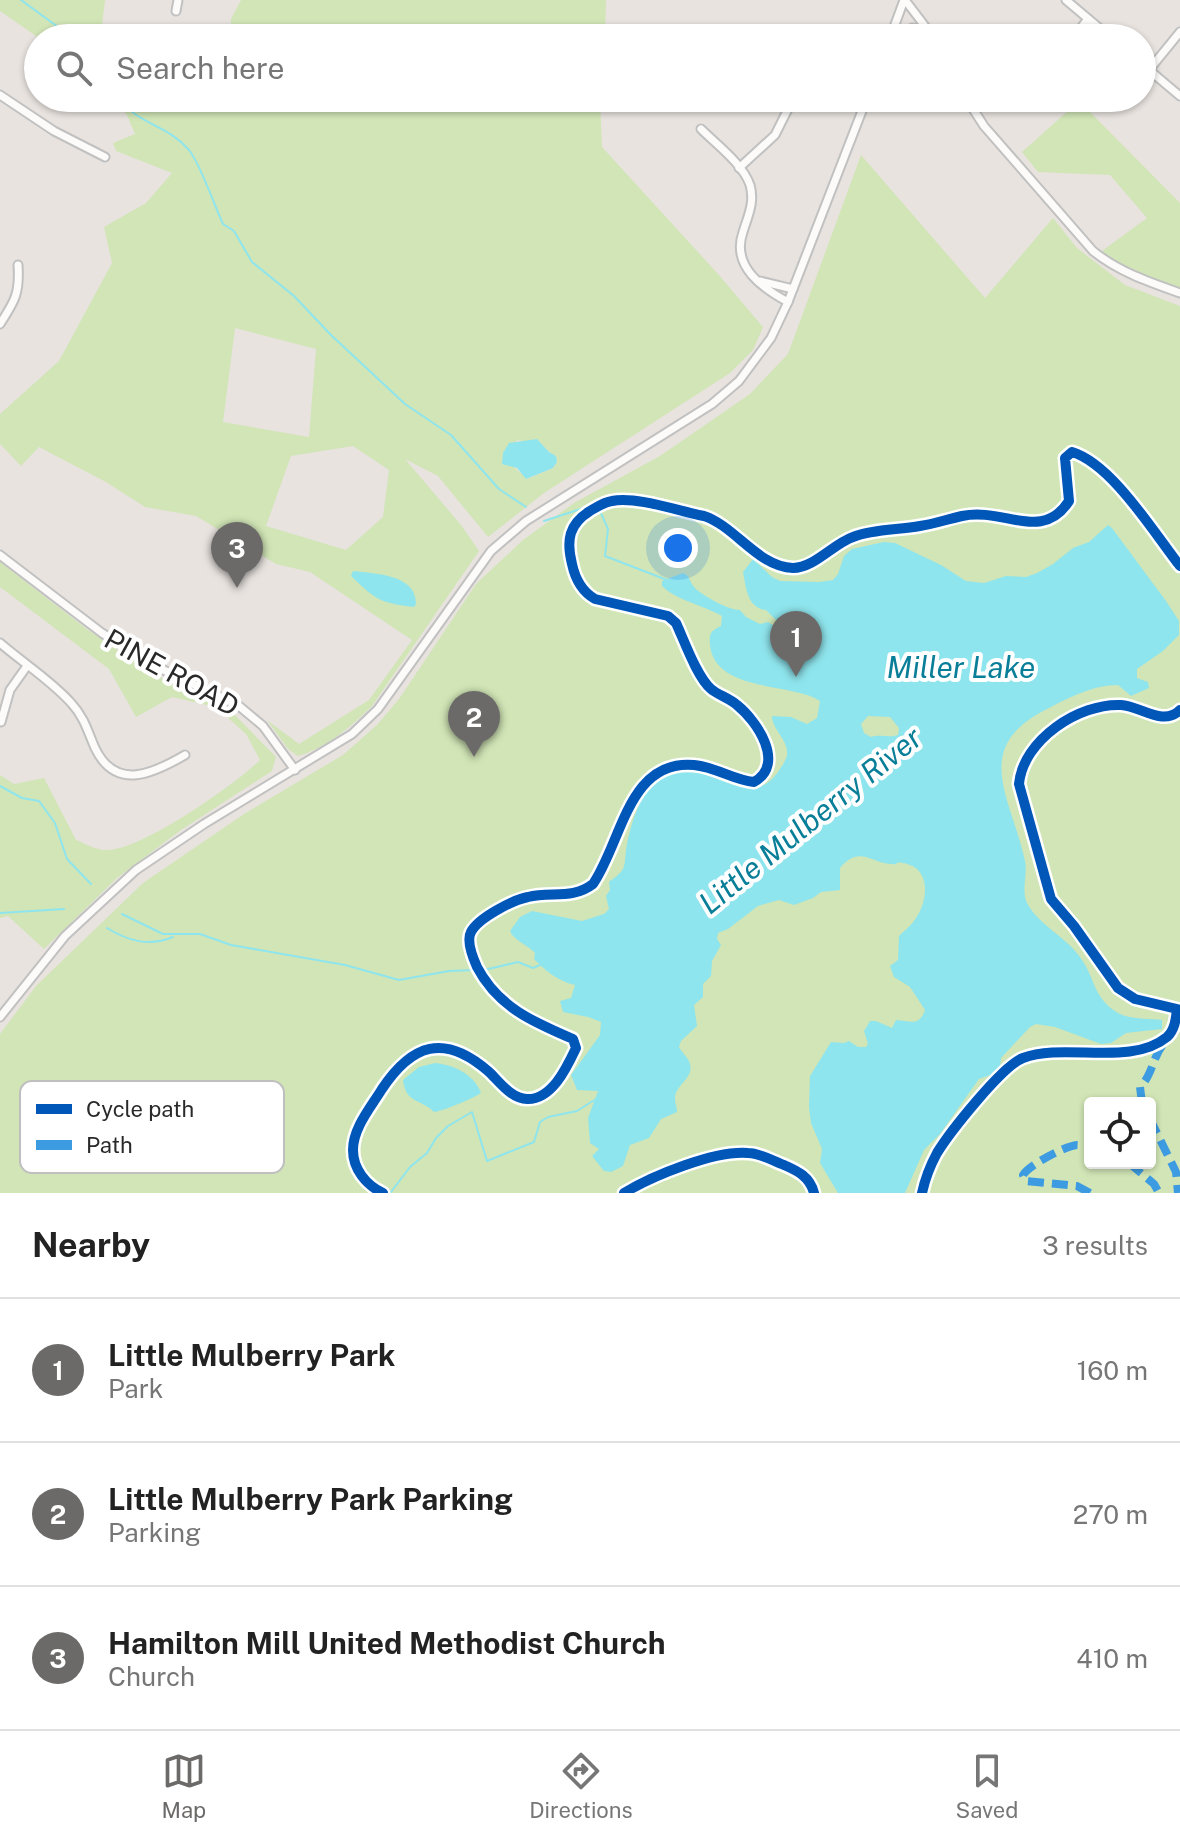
<!DOCTYPE html>
<style>
:root{--surface:#fff;--page:#f2f2f2;--text:#222;--muted:#767676;--line:#e0e0e0;--accent:#6c6a69}
body{margin:0;font-family:"Public Sans",sans-serif;background:var(--page);color:var(--text)}
.controls{position:absolute;right:24px;bottom:24px;display:grid;overflow:hidden;border-radius:8px;box-shadow:0 2px 6px #0004}
.controls button{width:72px;height:72px;display:grid;place-items:center;padding:0;border:0;border-bottom:2px solid var(--line);background:var(--surface);color:var(--text);font:40px sans-serif}
.you{position:absolute;left:678px;top:548px;width:28px;height:28px;margin:-20px;border:6px solid #fff;border-radius:50%;background:#1a73e8;box-shadow:0 0 0 12px #1a73e833}
.badge{display:grid;place-items:center;width:52px;height:52px;border-radius:50%;background:var(--accent);color:#fff;font-size:26px;font-weight:700}
.pin{position:absolute;translate:-50% -66px;filter:drop-shadow(0 2px 4px #0008)}
.pin::after{content:'';position:absolute;top:42px;width:28px;height:24px;background:inherit;clip-path:polygon(0 0,100% 0,50% 100%)}
.list{margin:0;padding:0;list-style:none}
h2{display:flex;justify-content:space-between;align-items:center;height:104px;margin:0;padding:0 32px;font-size:34px}
h2 small{font-size:26px;font-weight:400;color:var(--muted)}
.list li{display:grid;grid-template-columns:52px 1fr auto;gap:24px;align-items:center;box-sizing:border-box;height:144px;padding:0 32px;border-top:2px solid var(--line)}
.list b{display:block;font-size:30px;white-space:nowrap}
.list p{margin:0;font-size:26px;white-space:nowrap;color:var(--muted)}
.list em{font-size:26px;font-style:normal;color:var(--muted)}
.icon{flex:none;width:44px;height:44px;fill:none;stroke:currentColor;stroke-width:2;stroke-linecap:round;stroke-linejoin:round}
.map{position:relative;flex:none;width:1180px;height:1193px;overflow:hidden}
.search{position:absolute;background:var(--surface);box-shadow:0 2px 6px #0004;left:24px;right:24px;top:24px;height:88px;display:flex;align-items:center;gap:20px;box-sizing:border-box;padding:0 28px;border-radius:44px;color:var(--muted);font-size:30px}
.sheet{height:536px;background:var(--surface)}
nav{display:flex;justify-content:space-around;align-items:center;box-sizing:border-box;height:112px;border-top:2px solid var(--line);background:var(--surface);font-size:22px;color:var(--muted)}
nav a{display:grid;justify-items:center;gap:4px}
nav .on{color:var(--accent)}
.map>svg:first-child{display:block}
.green{fill:#d1e5b6;fill-rule:evenodd}
.water{fill:#8fe5ed;fill-rule:evenodd}
.lines{fill:none;stroke-linecap:round;stroke-linejoin:round}
.stream{stroke:#8fe5ed;stroke-width:2}
.minor-casing{stroke:#c1c1c1;stroke-width:11}
.minor{stroke:#fcfbfa;stroke-width:7}
.quiet{stroke:#3d9ce1;stroke-width:8;stroke-dasharray:16 8;stroke-linecap:butt}
.cycleway-casing{stroke:#fff;stroke-width:15}
.cycleway{stroke:#0057b8;stroke-width:10}
.labels{text-anchor:middle;dominant-baseline:central;stroke-width:8;stroke-linejoin:round;paint-order:stroke}
.street-label{font-size:28px;fill:#292929;stroke:#fff}
.water-label{font-size:30px;font-style:italic;fill:#087e98;stroke:#fff}
.key{fill:#fff;stroke:#bfbfbf;stroke-width:2}
.key-label{font-size:22px;fill:#292929}
</style>
<div class="map">
<svg width="1180" height="1193" viewBox="0 0 1180 1193">
<rect width="100%" height="100%" fill="#e8e3df"/>
<g class="green">
<path d="M0,0H105L102,26L111,38H39L0,11Z"/>
<path d="M241,0H606L605,38H231V19Z"/>
<path d="M113,98H600L602,147L718,274L763,327L753,350L730,373L544,493L488,537L438,476L405,459L461,525L479,551L372,706C350,728 327,747 298,756L288,749L267,720L299,744L369,700L412,640L310,572L276,564L196,516L145,507L106,482L39,447L21,466L0,444V414L59,361L112,263L104,227L146,203L172,173L116,151L113,143L135,134L127,115ZM235,328L316,349L309,437L223,422ZM537,439L549,452L556,456L557,462L553,468L527,479L513,466L517,440L527,442ZM353,446L389,470L383,517L346,550L266,526L291,456Z"/>
<path d="M1079,101L1180,203V289L1117,263L1102,251L1147,218L1110,175L1038,172L1022,152Z"/>
<path d="M861,155L985,298L1053,218L1077,248L1125,285L1180,306V1193H0V1034L36,986L143,883L244,814L343,755L377,725L399,699L476,584L523,540L574,503L660,456L750,394L788,354ZM1090,1103H1150V1163H1090Z"/>
<path d="M0,562L88,630L159,677L224,704L276,757L272,771L181,830L117,878L44,949L8,916L0,918V775L14,784L44,778L76,840C84,843 96,850 105,850C138,853 236,784 260,760L246,734L216,707L172,697L136,717L109,669L0,587Z"/>
</g>
<g class="water">
<path d="M537,439L549,452L556,456L557,462L553,468L526,479L517,468L502,464L503,453L509,443Z"/>
<path d="M1108,525L1112,528L1166,601L1179,621V635L1163,651L1137,669V678L1148,682L1149,688L1131,696L1118,685C1094,685 1070,697 1049,708C969,747 1011,796 1025,861C1028,874 1021,890 1027,903C1040,927 1068,937 1082,960C1096,980 1093,999 1120,1014C1133,1020 1148,1018 1162,1020V1029L1126,1033L1111,1043L1101,1044L1055,1027L1036,1024L1030,1027L1001,1058L1000,1066L993,1074L979,1079L940,1134L924,1150L905,1193H838L820,1163L822,1149L811,1123L809,1107L810,1076L831,1042L844,1043L849,1041L858,1047H866L868,1044L864,1031L870,1021H876L892,1028L896,1020C910,1021 919,1027 925,1010L910,987L894,977L890,966L898,960L899,936C904,931 912,925 916,918C928,900 932,868 903,863C893,861 901,865 891,864C870,863 860,845 840,868V890L821,892L813,898L794,905L779,900L758,906L728,929L718,933L717,939L721,945L712,961L711,976L703,984V997L694,1005L697,1026L681,1041L679,1047C682,1053 689,1058 690,1064C694,1079 675,1084 675,1099C675,1103 677,1108 677,1112L661,1119L649,1138L630,1145L623,1166L611,1172L604,1171L592,1156L599,1149L590,1143L588,1118L598,1091L577,1090L571,1075L600,1035L601,1022L588,1017L563,1012L560,1001L571,998L575,985C559,982 546,971 534,959L535,953C528,945 513,940 510,931L520,917L532,911L582,921L604,914L609,909L606,896L610,890L609,882C614,878 620,874 623,869C626,862 625,852 627,844C631,824 641,790 659,779C705,749 746,817 778,772C781,767 786,761 787,755C789,740 772,730 772,716L791,717L807,724L817,718L820,701C792,682 715,693 710,645C709,634 710,631 721,626L722,616C703,605 678,601 662,586V581L683,573C691,577 689,581 694,587C701,595 730,611 740,610L746,617L760,624L768,622L773,625L778,622L766,610C747,608 746,587 743,572L753,559L772,577L780,581L819,582L833,580L838,574L844,556L852,549L884,542L895,543L941,565L966,581L984,583L1006,576L1026,577L1037,573L1053,564L1073,548L1089,542ZM868,716L890,717L899,728L898,735C889,738 881,734 871,737L864,733L861,724Z"/>
<path d="M353,571C376,574 416,574 416,604L414,607C380,603 376,600 351,576Z"/>
<path d="M435,1063C454,1065 474,1074 481,1093C476,1097 441,1112 434,1112C420,1098 406,1104 403,1080L419,1067Z"/>
</g>
<g class="lines">
<g class="stream">
<path d="M21,0L73,38"/>
<path d="M120,98C137,125 167,124 189,150C201,165 214,205 223,224L234,231L252,262L294,296L331,335L405,404L451,435L499,489L526,507"/>
<path d="M600,511L608,529L605,556L667,580"/>
<path d="M544,521L593,505"/>
<path d="M0,786L22,798L39,801L55,823L67,859L91,884"/>
<path d="M0,913L64,909"/>
<path d="M122,914L163,934H200L231,945L345,965L399,980L449,971L474,970"/>
<path d="M107,928C128,941 149,947 173,937"/>
<path d="M484,970L518,962L533,968L540,965"/>
<path d="M391,1192L410,1167L427,1153L436,1138L448,1126L472,1112L487,1161L534,1142L540,1122L548,1117L577,1111L596,1099"/>
</g>
<g class="minor-casing">
<g id="minor">
<path d="M905,0L934,38"/>
<path d="M1066,0L1111,38"/>
<path d="M176,11L178,0"/>
<path d="M890,38L904,0"/>
<path d="M897,38L912,28L930,31"/>
<path d="M1073,38L1088,19"/>
<path d="M1142,64L1180,96"/>
<path d="M1149,70L1180,32"/>
<path d="M0,95L54,131L105,157"/>
<path d="M966,98L984,126L1093,251C1119,272 1149,282 1180,293"/>
<path d="M971,106L986,98"/>
<path d="M701,129C716,144 743,164 750,185C755,202 748,216 743,232C731,266 762,288 788,302"/>
<path d="M739,168L775,135L788,109"/>
<path d="M760,281L793,289"/>
<path d="M0,324C15,301 20,293 18,265"/>
<path d="M0,555L102,633L151,664L239,706L263,726L295,770"/>
<path d="M0,643C23,663 52,681 72,704C84,717 88,732 95,748C116,792 154,773 185,755"/>
<path d="M1,722L10,690L27,666"/>
<path d="M0,1017L65,936L136,870L204,824L352,734L378,709L491,551L526,521L712,404L739,381L771,338L788,302L867,98"/>
</g>
</g>
<use href="#minor" class="minor"/>
<g class="quiet">
<path d="M1142,1103L1140,1087C1153,1074 1152,1058 1164,1043"/>
<path d="M1150,1119L1176,1172L1178,1193"/>
<path d="M1129,1163L1154,1184L1159,1193"/>
<path d="M1090,1193L1077,1186L1026,1181L1023,1175C1029,1165 1065,1146 1077,1145C1081,1145 1086,1147 1090,1148"/>
</g>
<g class="cycleway-casing">
<g id="cycleway">
<path d="M383,1193C366,1185 353,1169 353,1150C353,1128 371,1107 382,1089C412,1044 444,1033 488,1071C499,1081 511,1099 527,1099C552,1100 567,1067 576,1048L573,1039C533,1022 498,1007 477,967C473,958 466,941 471,932C478,918 513,900 528,897C551,891 572,900 593,884C622,842 628,759 694,765C716,767 733,780 754,782C786,764 757,721 737,705C729,698 718,695 711,689C697,677 684,640 676,623L668,616L595,599C581,591 575,578 572,564C566,540 569,524 590,511C597,507 604,502 612,501C636,496 679,511 704,516C735,526 758,567 793,568C814,568 833,544 853,537C873,529 898,530 920,526C934,524 948,519 962,516C1004,507 1042,543 1069,501L1065,458L1072,452C1112,464 1154,533 1180,566"/>
<path d="M624,1193C652,1176 715,1150 748,1153C760,1153 773,1161 784,1165C798,1171 810,1177 814,1193"/>
<path d="M922,1193C925,1179 930,1166 937,1153C950,1132 1002,1066 1023,1058C1064,1042 1131,1067 1167,1037C1175,1030 1176,1018 1177,1009L1135,999L1118,988L1074,926L1051,899L1019,784C1023,740 1079,703 1121,705C1141,706 1163,727 1180,710"/>
</g>
</g>
<use href="#cycleway" class="cycleway"/>
</g>
<g class="labels">
<g class="street-label">
<text transform="translate(172 672) rotate(29)">PINE ROAD</text>
</g>
<g class="water-label">
<text x="961" y="667">Miller Lake</text>
<text transform="translate(810 820) rotate(-39)">Little Mulberry River</text>
</g>
</g>
<rect x="20" y="1081" width="264" height="92" rx="12" class="key"/>
<rect x="36" y="1104" width="36" height="10" fill="#0057b8"/>
<rect x="36" y="1140" width="36" height="10" fill="#3d9ce1"/>
<g class="key-label">
<text x="86" y="1117">Cycle path</text>
<text x="86" y="1153">Path</text>
</g>
</svg>
<div class="controls">
<button><svg class="icon" aria-label="locate" viewBox="0 0 24 24"><circle cx="12" cy="12" r="6"/><path d="M12 2v4M12 18v4M2 12h4M18 12h4"/></svg></button>
</div>
<div class="you"></div>
<div class="pin badge" style="left:796px;top:677px">1</div>
<div class="pin badge" style="left:474px;top:757px">2</div>
<div class="pin badge" style="left:237px;top:588px">3</div>
<div class="search"><svg class="icon" aria-label="search" viewBox="0 0 24 24"><circle cx="10" cy="10" r="6"/><path d="M15 15l6 6"/></svg>Search here</div>
</div>
<section class="sheet">
<h2>Nearby<small>3 results</small></h2>
<ul class="list">
<li><span class="badge">1</span><div><b>Little Mulberry Park</b><p>Park</p></div><em>160 m</em></li>
<li><span class="badge">2</span><div><b>Little Mulberry Park Parking</b><p>Parking</p></div><em>270 m</em></li>
<li><span class="badge">3</span><div><b>Hamilton Mill United Methodist Church</b><p>Church</p></div><em>410 m</em></li>
</ul>
</section>
<nav>
<a class="on"><svg class="icon" aria-label="map" viewBox="0 0 24 24"><path d="M3 6l6-2 6 2 6-2v14l-6 2-6-2-6 2zM9 4v14M15 6v14"/></svg>Map</a>
<a><svg class="icon" aria-label="directions" viewBox="0 0 24 24"><path d="M12 3l9 9-9 9-9-9zM9 14v-3h6M13 9l2 2-2 2"/></svg>Directions</a>
<a><svg class="icon" aria-label="saved" viewBox="0 0 24 24"><path d="M7 4h10v16l-5-4-5 4z"/></svg>Saved</a>
</nav>
